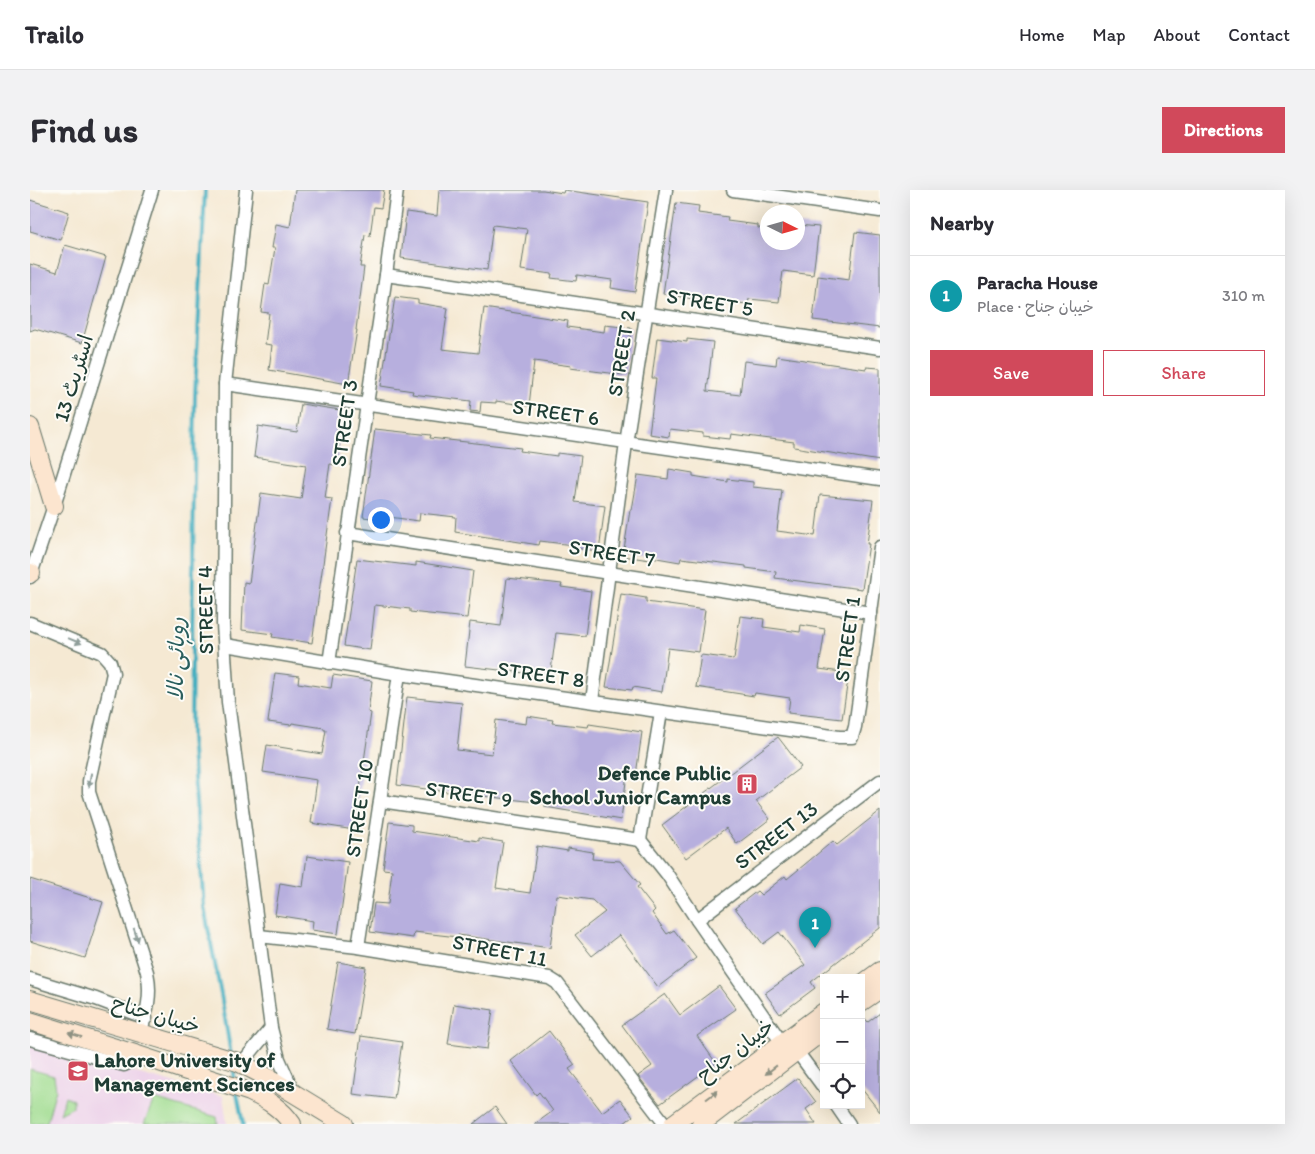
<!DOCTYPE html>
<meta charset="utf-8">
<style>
:root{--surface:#fff;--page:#f2f2f3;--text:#2b2b33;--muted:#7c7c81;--line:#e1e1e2;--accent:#d1495b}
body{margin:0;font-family:Itim,"Playpen Sans Arabic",sans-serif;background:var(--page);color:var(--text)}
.controls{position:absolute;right:15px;bottom:15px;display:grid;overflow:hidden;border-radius:0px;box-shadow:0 5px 20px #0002}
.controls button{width:45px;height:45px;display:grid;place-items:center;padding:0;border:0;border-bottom:1px solid var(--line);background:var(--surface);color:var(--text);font:25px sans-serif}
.compass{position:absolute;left:730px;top:15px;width:45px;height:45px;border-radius:50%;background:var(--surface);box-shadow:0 5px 20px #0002;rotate:95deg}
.you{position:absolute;left:350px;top:329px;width:18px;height:18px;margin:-12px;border:4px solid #fff;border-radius:50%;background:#1a73e8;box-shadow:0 0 0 8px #1a73e833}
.badge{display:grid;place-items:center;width:32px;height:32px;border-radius:50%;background:var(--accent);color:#fff;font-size:16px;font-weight:700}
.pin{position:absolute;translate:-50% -41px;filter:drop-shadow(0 1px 2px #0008)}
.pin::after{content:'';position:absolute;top:26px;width:18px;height:15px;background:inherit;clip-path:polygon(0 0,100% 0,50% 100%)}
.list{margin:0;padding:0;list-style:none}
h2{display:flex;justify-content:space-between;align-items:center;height:65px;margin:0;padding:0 20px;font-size:21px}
h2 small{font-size:16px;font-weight:400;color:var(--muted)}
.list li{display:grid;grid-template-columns:32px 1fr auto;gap:15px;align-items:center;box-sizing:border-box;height:80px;padding:0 20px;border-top:1px solid var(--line)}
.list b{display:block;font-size:19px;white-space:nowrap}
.list p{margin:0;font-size:16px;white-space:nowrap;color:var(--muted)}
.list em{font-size:16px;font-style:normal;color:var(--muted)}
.actions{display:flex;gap:10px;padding:15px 20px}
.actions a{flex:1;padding:11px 0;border:1px solid var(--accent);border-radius:0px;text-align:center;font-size:18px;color:var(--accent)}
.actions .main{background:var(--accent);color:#fff}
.icon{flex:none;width:28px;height:28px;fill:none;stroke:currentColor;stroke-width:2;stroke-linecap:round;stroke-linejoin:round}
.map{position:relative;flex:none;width:850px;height:934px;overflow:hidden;border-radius:0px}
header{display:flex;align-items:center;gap:30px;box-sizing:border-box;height:70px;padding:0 25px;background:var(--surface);border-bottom:1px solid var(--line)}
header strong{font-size:24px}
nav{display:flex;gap:28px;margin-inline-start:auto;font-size:18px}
.intro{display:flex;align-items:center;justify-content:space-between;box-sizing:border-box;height:120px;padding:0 30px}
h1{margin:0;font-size:35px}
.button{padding:12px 22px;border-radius:0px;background:var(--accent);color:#fff;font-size:18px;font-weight:700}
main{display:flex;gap:30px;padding:0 30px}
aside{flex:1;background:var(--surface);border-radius:0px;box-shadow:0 5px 20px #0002}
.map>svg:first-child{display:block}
.built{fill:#ecd1e9}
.green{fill:#a0dc90;stroke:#608c62}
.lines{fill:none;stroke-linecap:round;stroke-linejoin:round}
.stream{stroke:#42aec0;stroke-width:4}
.building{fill:#b7afde}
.street-casing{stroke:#6a796c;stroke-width:15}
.secondary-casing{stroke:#6a796c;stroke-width:20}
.street{stroke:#fff;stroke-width:12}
.secondary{stroke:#fce5cf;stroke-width:18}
.oneway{fill:#8f9e9a}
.oneway2{fill:#8e9182}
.labels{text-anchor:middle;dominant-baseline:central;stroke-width:4;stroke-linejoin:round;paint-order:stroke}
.street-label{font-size:21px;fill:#1f3d34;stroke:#fdfcf7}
.poi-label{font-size:21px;font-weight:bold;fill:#1f3d34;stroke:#fdfcf7;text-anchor:end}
.water-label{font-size:22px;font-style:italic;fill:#2a5f5e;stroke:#fdfcf7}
</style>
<header>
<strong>Trailo</strong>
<nav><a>Home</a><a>Map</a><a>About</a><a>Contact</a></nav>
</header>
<div class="intro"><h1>Find us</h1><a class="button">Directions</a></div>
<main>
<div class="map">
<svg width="850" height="934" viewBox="0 0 850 934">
<rect width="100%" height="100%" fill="#fdfcf7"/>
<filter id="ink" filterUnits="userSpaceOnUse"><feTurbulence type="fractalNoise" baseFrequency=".02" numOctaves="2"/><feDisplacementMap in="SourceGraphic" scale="10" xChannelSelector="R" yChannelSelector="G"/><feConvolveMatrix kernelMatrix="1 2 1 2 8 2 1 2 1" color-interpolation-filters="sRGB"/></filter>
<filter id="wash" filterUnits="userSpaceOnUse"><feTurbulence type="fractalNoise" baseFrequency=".0096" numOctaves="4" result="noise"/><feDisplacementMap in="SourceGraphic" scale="20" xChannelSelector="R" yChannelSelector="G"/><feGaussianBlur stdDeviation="1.12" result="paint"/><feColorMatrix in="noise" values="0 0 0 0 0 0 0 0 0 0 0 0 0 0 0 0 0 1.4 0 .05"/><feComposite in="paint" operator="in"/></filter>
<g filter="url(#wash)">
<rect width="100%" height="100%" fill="#f5e9d3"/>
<path class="built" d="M0,855L193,906L197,934H0Z"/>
<g class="green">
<path d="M0,879L24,886L26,899L17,932L0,934Z"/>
<path d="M35,906L43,910V917L30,924Z"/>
<path d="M124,909L187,927L188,934H114Z"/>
</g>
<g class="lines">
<g class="stream">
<path d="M175,0L165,205L161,547L174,717L192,810L201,865"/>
<path d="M203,875L205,892"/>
<path d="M207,904L213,934"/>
</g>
</g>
<g id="blocks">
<g class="building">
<path d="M265,0H354L351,18L344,17L340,46L335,45L330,77H334L326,140H327L318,194L239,180L242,155L235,154L239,123L231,122L235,94L239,95L245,58H242L246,34L260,37Z"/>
<path d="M409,0H513L533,3L534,0L618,12L605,102L581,98L582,90L547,85L546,91L521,88L522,84L491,80L497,39L463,35L457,80L371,68L376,22L407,26Z"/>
<path d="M0,10L39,22L31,50L0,41Z"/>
<path d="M646,13L669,16L668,23L698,27L697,31L728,35V38L738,39V52H768V35L789,37L783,85L753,81L749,112L719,109L718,114L688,111V113L633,104Z"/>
<path d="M825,42L850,45V138L783,130L788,86L819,90Z"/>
<path d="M35,55L76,67L52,153L5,139L0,141V74L27,82Z"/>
<path d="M365,107L388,110V113L418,118L412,159L448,163L454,118L538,131L537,137L574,142L575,135L601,138L595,185L540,178L541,176L504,171L499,216L466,211V213L451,212L450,222L440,221L441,211L382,204L383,201L351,196Z"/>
<path d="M627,148L657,152V149L683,152L677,201L710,205L714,171L746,175L747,166L836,179V177L850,178V271L764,257V252L701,244L700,249L673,246V243L640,239L639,247L619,244L626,188H622Z"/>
<path d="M271,214L310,220L306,248L310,249L307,275L300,274L295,308L302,309L282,453L242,447L243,444L212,440L214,392L219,393L231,303L271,309L276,275L224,267L228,236L267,242Z"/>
<path d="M345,239L401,245L400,248L491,258L490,261L527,266V263L551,266L545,312L575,316L569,361L543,358V355L510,351L509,355L425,342L426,327L390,323L389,331L359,327L358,330L333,327Z"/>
<path d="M639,279L663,283V286L698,292V289L723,292V297L752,300L747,341L785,346L790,305L843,310L837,354H839L832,399L745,388L746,382L716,378V376L651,368L650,372L621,367L620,370L593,366L600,320H602L608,285L638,289Z"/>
<path d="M327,369L386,376V372L443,381L437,428L380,422V419L345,415L340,460L314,456Z"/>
<path d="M477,388L532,394L531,397L561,401L555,446L526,443L520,488L495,485V483L435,476L440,432L471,436Z"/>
<path d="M591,404L616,408V412L675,420L669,462L638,458L632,502L603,497L602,500L576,497Z"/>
<path d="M710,426L734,429L733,437L770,442L771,435L795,439L789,479L819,483L812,529L758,523L760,508L725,503L724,506L666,497L671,465L704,469Z"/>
<path d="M245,483L269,486L268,493L301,498L303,485L342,491L338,522L341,523L324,640L281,633L287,590L233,582L237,555L292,564L296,540H294V538L262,533L261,535L238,532Z"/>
<path d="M377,507L432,513L427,560L462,564L466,530L496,534L497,526L523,530L522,533L558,537L559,534L612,542L606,585L597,584L591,630L515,617V613L452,606V609L425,606V603L367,595Z"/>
<path d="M748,547L771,577L726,611L740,629L707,654L696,638L656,668L632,635Z"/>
<path d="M850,621V738L781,792L785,798L750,824L735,803L775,775L749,742L733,754L705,718L727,701L731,705L755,686L757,689L803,651L807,655Z"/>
<path d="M359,632L382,635V641L449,651V648L473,652L466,698L500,703L507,656L538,661V658L563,662L562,669L590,671L610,695L607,697L625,720L622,723L637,744L644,740L666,768L628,797L589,745L562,766L545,745L575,722L562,710L527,705L520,758L428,745V747L384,742L383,748L340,742L344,713L358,714L362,680L353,679Z"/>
<path d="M277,666L318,672L308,744L282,740L283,731L245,725L250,693L273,697Z"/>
<path d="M0,689L73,712L55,768L0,751Z"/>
<path d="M308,772L336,777L325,844L297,839Z"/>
<path d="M689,796L706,819L667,846L686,873L630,914L608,886L622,876L592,835L635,804L650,825Z"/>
<path d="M424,814L463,820L457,859L418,854Z"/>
<path d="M850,823V922L831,898V824L838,832Z"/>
<path d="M519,841L545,875L539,879L572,922L590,909L603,926L593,934H505L523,921L509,902L506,905L481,871Z"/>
<path d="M331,846L372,852L364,909L323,904Z"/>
<path d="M768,888L786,912L776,919L786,934H706Z"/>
<path d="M465,917L477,934H443Z"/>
</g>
</g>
</g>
<g filter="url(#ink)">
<use href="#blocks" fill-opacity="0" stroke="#6a796c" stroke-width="1"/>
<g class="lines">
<g class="street-casing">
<g id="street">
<path d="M216,0L195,194L193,434L198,512L241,838L249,869L264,903"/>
<path d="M703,0L850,21"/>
<path d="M356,85L850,158"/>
<path d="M195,194L850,289"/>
<path d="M317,343L841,423"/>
<path d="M0,387L24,316L122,0"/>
<path d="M0,433L72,463L80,472L83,483L59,591V602L117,782C122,804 117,823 110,843"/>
<path d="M195,455L369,484L809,547H822L825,537L850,357"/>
<path d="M299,473L356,85L367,0"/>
<path d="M562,511L596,253L636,0"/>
<path d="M631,522L610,650L637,684L667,730L752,853"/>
<path d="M351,611L610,650"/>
<path d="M667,730L850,591"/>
<path d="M229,746L328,757L519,788L527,793L635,934"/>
<path d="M328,757L369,484"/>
<path d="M0,789L66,809L116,828"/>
<path d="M0,849L94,875L102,871L105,864"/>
<path d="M766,860L794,898"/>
<path d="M211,874L241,838"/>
<path d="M806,915L819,934"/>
</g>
</g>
<g class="secondary-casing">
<g id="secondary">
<path d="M0,237L24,316"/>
<path d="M0,383H1"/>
<path d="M831,795L850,781"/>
<path d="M0,810L208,872L237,887L314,934"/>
<path d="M831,812L850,799"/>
<path d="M0,831L105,864L220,902C237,910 251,918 262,934"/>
<path d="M643,934L794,822"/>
<path d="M671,934L794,840"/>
</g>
</g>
<use href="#street" class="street"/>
<use href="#secondary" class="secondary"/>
</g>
<defs><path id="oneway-solid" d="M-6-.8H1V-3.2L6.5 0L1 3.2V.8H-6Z" transform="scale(1.25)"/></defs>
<g class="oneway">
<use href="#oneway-solid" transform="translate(45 451) rotate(22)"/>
<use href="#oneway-solid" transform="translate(60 590) rotate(99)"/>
<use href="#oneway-solid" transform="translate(106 745) rotate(72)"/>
</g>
<g class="oneway2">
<use href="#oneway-solid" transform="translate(45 845) rotate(-163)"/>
<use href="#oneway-solid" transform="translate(741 880) rotate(142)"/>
<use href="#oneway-solid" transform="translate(682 905) rotate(-37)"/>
</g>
</g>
<defs>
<g id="building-square" transform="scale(1.125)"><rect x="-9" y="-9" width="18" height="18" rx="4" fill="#d1495b" stroke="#fdfcf7"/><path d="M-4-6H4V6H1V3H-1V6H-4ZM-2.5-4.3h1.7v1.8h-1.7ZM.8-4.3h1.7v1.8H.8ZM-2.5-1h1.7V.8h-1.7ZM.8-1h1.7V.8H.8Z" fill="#fff"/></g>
<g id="university-square" transform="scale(1.125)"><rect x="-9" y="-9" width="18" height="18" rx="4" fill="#d1495b" stroke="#fdfcf7"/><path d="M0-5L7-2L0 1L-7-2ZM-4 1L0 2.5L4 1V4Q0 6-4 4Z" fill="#fff"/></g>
</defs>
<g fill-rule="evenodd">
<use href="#building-square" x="717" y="594"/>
<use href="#university-square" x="48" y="881"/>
</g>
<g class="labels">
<g class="street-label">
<text transform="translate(680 112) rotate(9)">STREET 5</text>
<text transform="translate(591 163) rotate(-81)">STREET 2</text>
<text transform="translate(43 188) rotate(-73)">اسٹریٹ 13</text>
<text transform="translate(526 222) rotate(8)">STREET 6</text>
<text transform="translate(314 233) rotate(-82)">STREET 3</text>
<text transform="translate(582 363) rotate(9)">STREET 7</text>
<text transform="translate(175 420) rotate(-91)">STREET 4</text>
<text transform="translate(817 449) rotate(-82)">STREET 1</text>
<text transform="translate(511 484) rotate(8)">STREET 8</text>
<text transform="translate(439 604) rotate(8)">STREET 9</text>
<text transform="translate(329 618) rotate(-82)">STREET 10</text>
<text transform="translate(746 645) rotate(-37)">STREET 13</text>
<text transform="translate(470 760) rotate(11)">STREET 11</text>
<text transform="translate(126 824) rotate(16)">خیبان جناح</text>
<text transform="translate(705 860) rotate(-37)">خیبان جناح</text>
</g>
<g class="poi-label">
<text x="701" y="582">Defence Public<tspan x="701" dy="24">School Junior Campus</tspan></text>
<text x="64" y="869" text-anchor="start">Lahore University of<tspan x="64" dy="24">Management Sciences</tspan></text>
</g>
<g class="water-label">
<text transform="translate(146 469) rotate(-89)">روہائی نالا</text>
</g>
</g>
</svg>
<div class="controls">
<button>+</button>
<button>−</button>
<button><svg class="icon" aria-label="locate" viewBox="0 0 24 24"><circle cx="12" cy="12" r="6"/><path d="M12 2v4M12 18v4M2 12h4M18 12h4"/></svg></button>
</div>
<svg class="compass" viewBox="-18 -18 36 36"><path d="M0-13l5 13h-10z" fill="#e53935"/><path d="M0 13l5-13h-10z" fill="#7c7c81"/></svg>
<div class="you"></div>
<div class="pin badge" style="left:785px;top:758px;background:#0f9aa8">1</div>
</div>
<aside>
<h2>Nearby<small></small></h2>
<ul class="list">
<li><span class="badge" style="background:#0f9aa8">1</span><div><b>Paracha House</b><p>Place · خیبان جناح</p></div><em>310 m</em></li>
</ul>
<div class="actions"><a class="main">Save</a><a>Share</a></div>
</aside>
</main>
